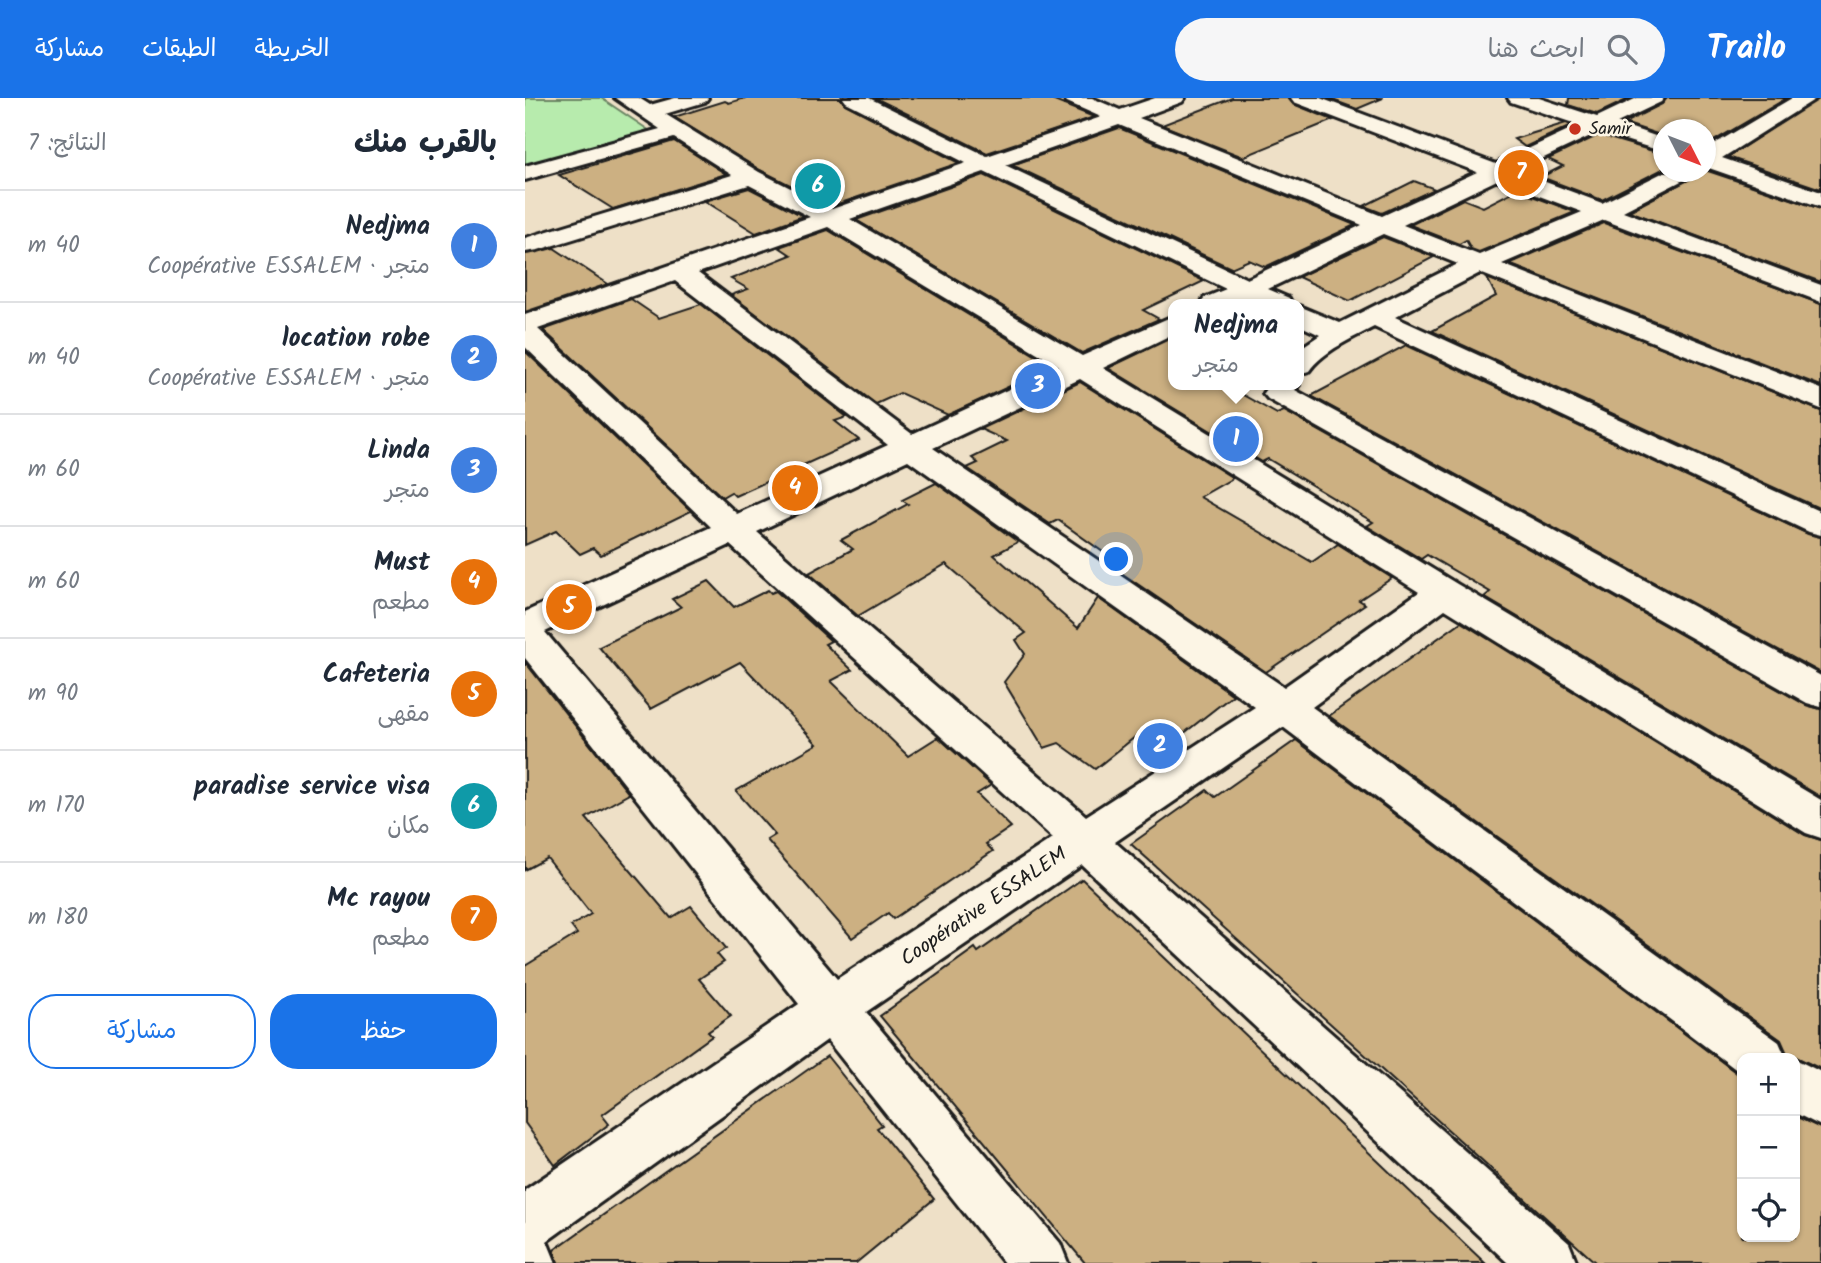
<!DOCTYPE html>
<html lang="ar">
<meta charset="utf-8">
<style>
:root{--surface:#fff;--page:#f6f6f7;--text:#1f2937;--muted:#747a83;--line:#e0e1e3;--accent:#1a73e8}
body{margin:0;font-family:Kalam,"Playpen Sans Arabic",sans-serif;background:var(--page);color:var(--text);direction:rtl}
.controls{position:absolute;right:21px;bottom:21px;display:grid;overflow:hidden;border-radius:14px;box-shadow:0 2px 5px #0004}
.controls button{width:63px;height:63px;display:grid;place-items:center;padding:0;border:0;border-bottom:2px solid var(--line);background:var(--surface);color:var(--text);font:35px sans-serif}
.compass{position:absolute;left:1128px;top:21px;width:63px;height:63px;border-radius:50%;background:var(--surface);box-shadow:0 2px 5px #0004;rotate:132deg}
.you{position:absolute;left:592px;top:462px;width:24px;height:24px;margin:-18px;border:5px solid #fff;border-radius:50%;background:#1a73e8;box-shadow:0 0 0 10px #1a73e833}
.badge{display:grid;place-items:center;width:46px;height:46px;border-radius:50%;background:var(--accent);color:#fff;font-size:23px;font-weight:700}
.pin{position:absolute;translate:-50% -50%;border:4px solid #fff;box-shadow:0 2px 7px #0006}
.popup{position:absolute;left:643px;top:201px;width:136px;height:91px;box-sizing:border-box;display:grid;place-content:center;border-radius:14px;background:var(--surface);filter:drop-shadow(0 2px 5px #0005);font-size:23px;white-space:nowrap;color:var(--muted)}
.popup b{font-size:26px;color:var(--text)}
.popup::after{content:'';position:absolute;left:50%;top:100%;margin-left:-14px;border:14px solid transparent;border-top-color:var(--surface)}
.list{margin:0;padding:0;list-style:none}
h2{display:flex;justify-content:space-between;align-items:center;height:91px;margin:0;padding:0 28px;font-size:30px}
h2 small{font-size:23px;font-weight:400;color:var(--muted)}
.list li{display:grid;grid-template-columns:46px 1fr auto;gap:21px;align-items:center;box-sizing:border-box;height:112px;padding:0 28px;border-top:2px solid var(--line)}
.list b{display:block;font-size:26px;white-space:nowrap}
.list p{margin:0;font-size:23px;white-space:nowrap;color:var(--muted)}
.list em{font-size:23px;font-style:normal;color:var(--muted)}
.actions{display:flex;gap:14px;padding:21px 28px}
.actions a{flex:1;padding:16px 0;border:2px solid var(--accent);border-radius:28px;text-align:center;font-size:24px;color:var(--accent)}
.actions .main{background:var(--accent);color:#fff}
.icon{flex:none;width:38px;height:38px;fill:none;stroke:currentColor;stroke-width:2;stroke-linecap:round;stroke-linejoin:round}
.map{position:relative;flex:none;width:1296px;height:1165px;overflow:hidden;direction:ltr}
header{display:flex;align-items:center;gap:42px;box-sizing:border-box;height:98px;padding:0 35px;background:var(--accent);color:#fff}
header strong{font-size:33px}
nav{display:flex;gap:38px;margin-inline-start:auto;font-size:24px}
.search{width:490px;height:63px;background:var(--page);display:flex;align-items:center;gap:18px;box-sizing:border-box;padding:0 24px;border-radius:38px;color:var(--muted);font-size:26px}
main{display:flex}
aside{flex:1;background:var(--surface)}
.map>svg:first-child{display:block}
.green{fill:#b7ebad;stroke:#6a8464;stroke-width:2}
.building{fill:#ccb082;stroke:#1c1c1c;stroke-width:2}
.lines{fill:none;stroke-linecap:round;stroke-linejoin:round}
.street-casing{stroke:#1c1c1c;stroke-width:6}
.street{fill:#fcf5e5;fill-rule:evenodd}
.poi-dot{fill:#c8321e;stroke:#fcf5e5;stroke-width:2.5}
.labels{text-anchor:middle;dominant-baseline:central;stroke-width:5;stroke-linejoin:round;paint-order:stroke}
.far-poi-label{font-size:18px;fill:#1c1c1c;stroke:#fcf5e5;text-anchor:start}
.street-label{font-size:21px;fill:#1c1c1c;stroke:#fcf5e5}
</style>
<header>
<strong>Trailo</strong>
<div class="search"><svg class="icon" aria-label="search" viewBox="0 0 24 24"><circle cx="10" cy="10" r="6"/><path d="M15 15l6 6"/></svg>ابحث هنا</div>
<nav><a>الخريطة</a><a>الطبقات</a><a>مشاركة</a></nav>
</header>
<main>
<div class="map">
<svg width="1296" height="1165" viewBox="0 0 1296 1165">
<rect width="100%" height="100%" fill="#eee0c7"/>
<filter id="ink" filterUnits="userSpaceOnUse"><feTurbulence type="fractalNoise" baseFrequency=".0143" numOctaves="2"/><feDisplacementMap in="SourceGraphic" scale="14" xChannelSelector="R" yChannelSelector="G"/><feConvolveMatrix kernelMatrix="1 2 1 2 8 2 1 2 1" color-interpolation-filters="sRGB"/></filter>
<g filter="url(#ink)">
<path class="green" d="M0,0H76L131,37L0,73Z"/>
<g class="building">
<path d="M220,0H315L320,6L434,65L307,108L235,72L149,19L200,3L204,5Z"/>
<path d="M350,0H522L569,19L462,55Z"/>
<path d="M707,0H763L768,6L808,22L718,59L637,27Z"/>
<path d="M802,0H858L832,11Z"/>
<path d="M1044,0H1106L1072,16L1043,7Z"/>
<path d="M1142,0H1262L1180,48V32H1138V38L1099,25L1137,6Z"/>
<path d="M1294,0H1296V91L1203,59Z"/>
<path d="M1041,25L1047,27L1000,49L989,41Z"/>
<path d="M594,30L830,127L740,169L724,162L706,170L487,67Z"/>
<path d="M1074,37L1138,56V71L1077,102L1016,79L1038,68L1023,61Z"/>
<path d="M149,43L201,76L88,111L34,77Z"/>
<path d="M1180,72L1296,111V184L1104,113L1165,81L1170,74Z"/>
<path d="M459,77L679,183L618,212L634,221L557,255L331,122Z"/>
<path d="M889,83L910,91L857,115L839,108Z"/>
<path d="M224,90L278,118L231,135L180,103Z"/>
<path d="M991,92L1050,114L954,154L946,151L941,142L934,146L885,127L938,101L958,109Z"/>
<path d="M1079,125L1296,206V288L984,166Z"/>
<path d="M303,132L528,268L423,317L375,295L351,306L206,197L223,191L206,181L266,157L254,149Z"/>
<path d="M858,139L909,159L825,203L773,179Z"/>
<path d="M29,150L83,186L0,214V156Z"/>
<path d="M962,180L1296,313V411L907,233L971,198Z"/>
<path d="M106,201L134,220L176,206L322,319L310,323L334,342L210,398L206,394L197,399L18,232Z"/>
<path d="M648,239V287H700L752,316L759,313L1281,607L1296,611V699L959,499L965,494L902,457L896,461L842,428L848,424L743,361L737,364L583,270Z"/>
<path d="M881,247L1283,436L1296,439V575L786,298Z"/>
<path d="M0,253L166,413L76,457L68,450L55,456L31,433L0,447Z"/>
<path d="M555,284L708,380L675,399L787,464L813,446L867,480L834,502L840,506L741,574L592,472L596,467L533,422L525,426L442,370L453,365L447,360L482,343L455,331Z"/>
<path d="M411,385L493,444L469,457L553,530L573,500L708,597L649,643L625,627L570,671L534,645L519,650L479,584L500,556L491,542L501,535L421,466L333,518L284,475L328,451L316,442L383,406L377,402Z"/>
<path d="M184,483L209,509L243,492L246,495L251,493L306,543L300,546L327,572L306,583L383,658L413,639L466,687L452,696L486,729L461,746L468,753L368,821L363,815L327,840L242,742L250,737L211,693L292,646L215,564L126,611L74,549L156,509L147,501Z"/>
<path d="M936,524L1280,737L1296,742V971L1271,959L1264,960L1256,942L804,618Z"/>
<path d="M0,564L104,696L61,720L146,820L166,808L201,850L192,856L199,864L174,881L206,918L183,934L187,938L77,1017L84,1026L30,1067L0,1025V868L52,836L46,828L66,816L22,760L0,772Z"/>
<path d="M771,642L1217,979V1139H1270V1018L1296,1030V1165H1071L606,746L682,692L690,699Z"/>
<path d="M557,781L960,1165H560L355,918L450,850L453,854Z"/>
<path d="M302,958L357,1027L352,1030L409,1101L331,1165H33L29,1152Z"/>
</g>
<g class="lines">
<g class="street-casing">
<g id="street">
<path d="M90,0H114L125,7L150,0H183L180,4L140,16L234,74L307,111L441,65L321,4L318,0H344L462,58L576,19L542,4L539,0H567L595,12L630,0H660L657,4L614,20L857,118L952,74L769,4L766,0H795L971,66L1054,27L986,4L983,0H1014L1072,19L1112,0H1139L1136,4L1092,25L1139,41V54L1074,34L991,73L1077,105L1139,74H1167L1164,79L1098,113L1296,187V204L1079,122L977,166L1296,291V311L955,175L870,219L1296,414V437L1284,434L849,229C828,240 798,253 784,273L774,276V251L795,237L774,227V208L815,225L933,166L858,136L743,191L764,200L767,206H733L722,201L710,206H676L679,200L701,191L459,74L325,121L557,258L648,218V236L578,270L932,486L1296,702V740L1281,735L920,511L787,609L1254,944L1261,960H1217V976L758,629L590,744L1044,1145L1052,1165H983L557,767L341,914L535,1145L543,1165H479L302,942L22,1143L31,1165H0V1092L274,906L0,560V514L186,429L0,249V217L285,119L224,87L13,152L0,154V140L207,77L149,40L0,82V68L135,31ZM594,27L837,127L722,181L480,67ZM972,82L1057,114L954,157L878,127ZM303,129L534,268L387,336L173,175ZM150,183L363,347L212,416L13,231ZM555,281L894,494L759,589L408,350ZM383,362L730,609L561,718L232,434ZM205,447L528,740L312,881L20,534Z"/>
<path d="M1267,0H1292L1197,60L1296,94V109L1181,69V51Z"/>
<path d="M744,287H774L770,292L1296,578V609L1282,605L743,301L738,295Z"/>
<path d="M1270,961L1296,974V1028L1270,1015Z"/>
</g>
</g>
<use href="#street" class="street"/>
</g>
</g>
<circle class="poi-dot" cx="1050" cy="31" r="7"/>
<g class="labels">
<g class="far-poi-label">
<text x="1064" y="31">Samir</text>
</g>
<g class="street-label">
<text transform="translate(459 809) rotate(-34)">Coopérative ESSALEM</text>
</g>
</g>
</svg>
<div class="controls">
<button>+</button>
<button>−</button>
<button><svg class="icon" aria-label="locate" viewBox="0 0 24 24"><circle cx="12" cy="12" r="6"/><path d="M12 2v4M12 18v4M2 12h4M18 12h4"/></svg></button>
</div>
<svg class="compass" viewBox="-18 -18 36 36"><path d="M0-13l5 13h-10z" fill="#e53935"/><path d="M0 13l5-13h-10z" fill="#747a83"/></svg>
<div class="you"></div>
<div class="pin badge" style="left:711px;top:341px;background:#3f7fe0">1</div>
<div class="popup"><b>Nedjma</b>متجر</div>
<div class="pin badge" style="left:635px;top:648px;background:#3f7fe0">2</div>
<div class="pin badge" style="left:513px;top:288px;background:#3f7fe0">3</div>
<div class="pin badge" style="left:270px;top:390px;background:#e8710a">4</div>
<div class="pin badge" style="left:44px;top:509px;background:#e8710a">5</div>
<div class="pin badge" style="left:293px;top:88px;background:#0f9aa8">6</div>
<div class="pin badge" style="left:996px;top:75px;background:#e8710a">7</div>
</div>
<aside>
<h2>بالقرب منك<small>النتائج: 7</small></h2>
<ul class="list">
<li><span class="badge" style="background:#3f7fe0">1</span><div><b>Nedjma</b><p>متجر · Coopérative ESSALEM</p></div><em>40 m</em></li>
<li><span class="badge" style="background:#3f7fe0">2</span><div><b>location robe</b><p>متجر · Coopérative ESSALEM</p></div><em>40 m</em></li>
<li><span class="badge" style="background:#3f7fe0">3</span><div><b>Linda</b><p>متجر</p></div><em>60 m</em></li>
<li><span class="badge" style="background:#e8710a">4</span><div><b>Must</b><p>مطعم</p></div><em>60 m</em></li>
<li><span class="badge" style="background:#e8710a">5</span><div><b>Cafeteria</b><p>مقهى</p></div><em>90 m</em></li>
<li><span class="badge" style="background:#0f9aa8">6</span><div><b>paradise service visa</b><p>مكان</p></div><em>170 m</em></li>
<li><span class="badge" style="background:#e8710a">7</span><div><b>Mc rayou</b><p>مطعم</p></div><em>180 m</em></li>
</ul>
<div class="actions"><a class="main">حفظ</a><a>مشاركة</a></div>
</aside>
</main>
